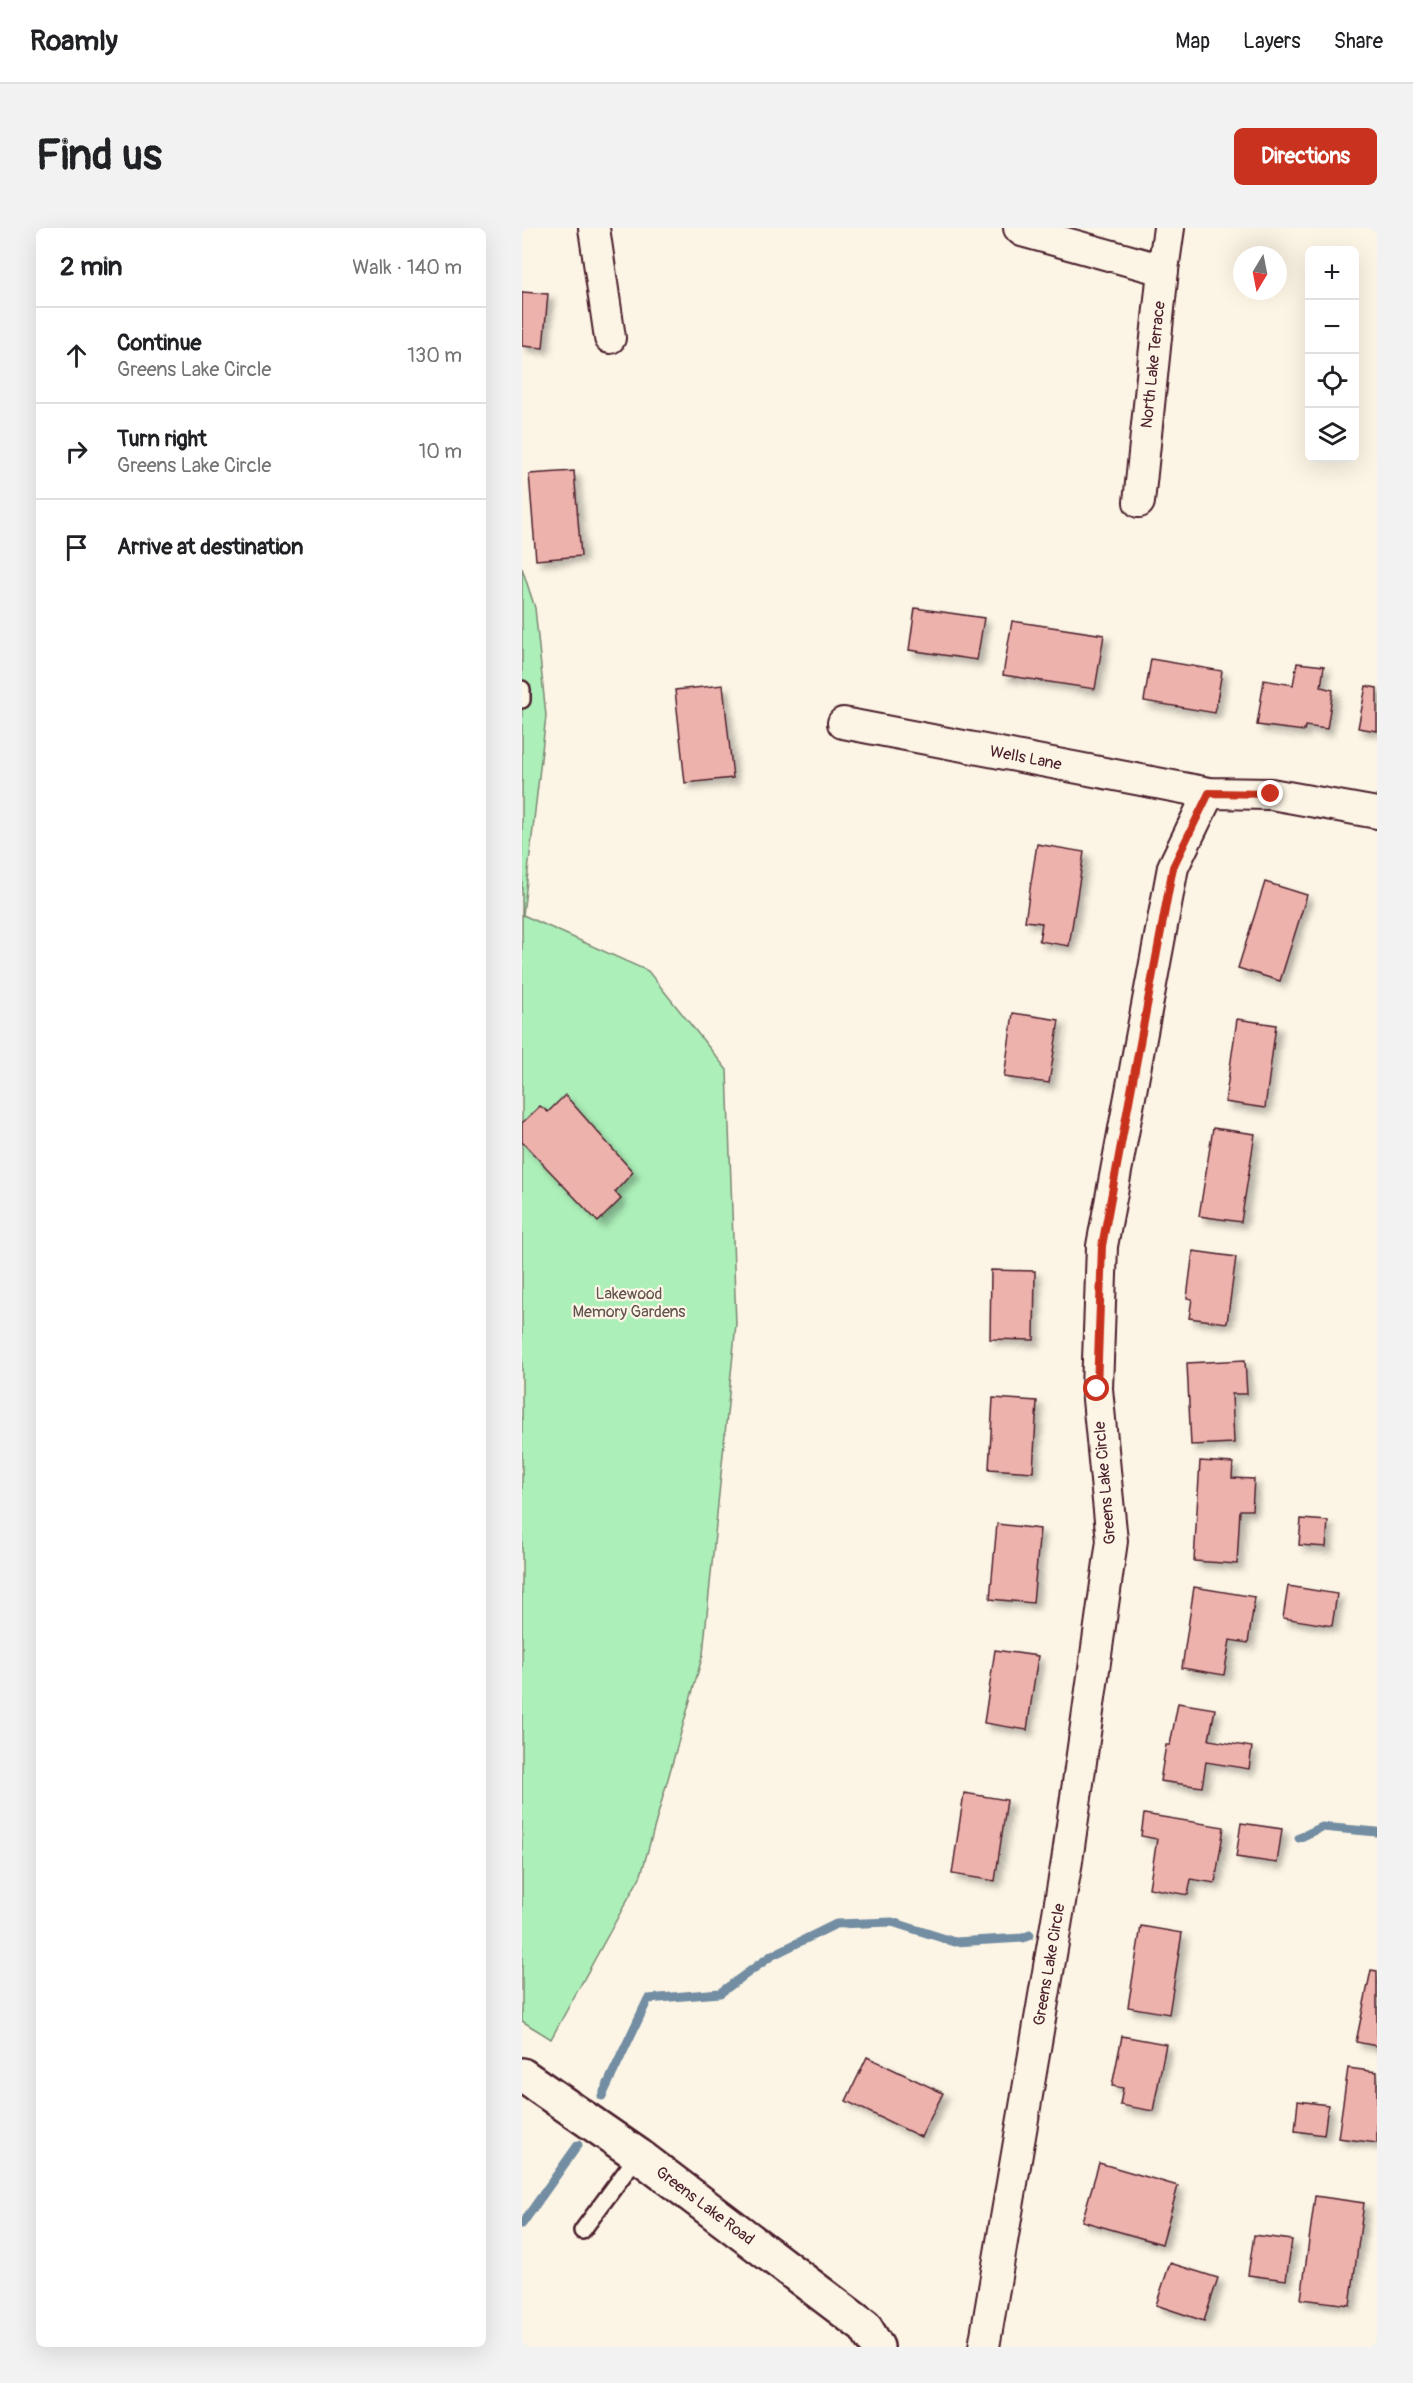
<!DOCTYPE html>
<meta charset="utf-8">
<style>
:root{--surface:#fff;--page:#f2f2f2;--text:#202124;--muted:#757577;--line:#e0e0e0;--accent:#c8321e}
body{margin:0;font-family:Pangolin,sans-serif;background:var(--page);color:var(--text)}
.controls{position:absolute;right:18px;top:18px;display:grid;overflow:hidden;border-radius:9px;box-shadow:0 6px 24px #0002}
.controls button{width:54px;height:54px;display:grid;place-items:center;padding:0;border:0;border-bottom:2px solid var(--line);background:var(--surface);color:var(--text);font:30px sans-serif}
.compass{position:absolute;left:711px;top:18px;width:54px;height:54px;border-radius:50%;background:var(--surface);box-shadow:0 6px 24px #0002;rotate:190deg}
.stop{position:absolute;width:18px;height:18px;margin:-14px;border:4px solid #c8321e;border-radius:50%;background:#fff}
.stop.end{background:#c8321e;border-color:#fff;box-shadow:0 2px 6px #0008}
.list{margin:0;padding:0;list-style:none}
h2{display:flex;justify-content:space-between;align-items:center;height:78px;margin:0;padding:0 24px;font-size:26px}
h2 small{font-size:20px;font-weight:400;color:var(--muted)}
.list li{display:grid;grid-template-columns:39px 1fr auto;gap:18px;align-items:center;box-sizing:border-box;height:96px;padding:0 24px;border-top:2px solid var(--line)}
.list b{display:block;font-size:22px;white-space:nowrap}
.list p{margin:0;font-size:20px;white-space:nowrap;color:var(--muted)}
.list em{font-size:20px;font-style:normal;color:var(--muted)}
.icon{flex:none;width:33px;height:33px;fill:none;stroke:currentColor;stroke-width:2;stroke-linecap:round;stroke-linejoin:round}
.map{position:relative;flex:none;width:855px;height:2119px;overflow:hidden;border-radius:9px}
header{display:flex;align-items:center;gap:36px;box-sizing:border-box;height:84px;padding:0 30px;background:var(--surface);border-bottom:2px solid var(--line)}
header strong{font-size:28px}
nav{display:flex;gap:33px;margin-inline-start:auto;font-size:21px}
.intro{display:flex;align-items:center;justify-content:space-between;box-sizing:border-box;height:144px;padding:0 36px}
h1{margin:0;font-size:42px}
.button{padding:15px 27px;border-radius:9px;background:var(--accent);color:#fff;font-size:21px;font-weight:700}
main{display:flex;gap:36px;padding:0 36px}
aside{flex:1;background:var(--surface);border-radius:9px;box-shadow:0 6px 24px #0002}
.map>svg:first-child{display:block}
.green{fill:#acefb9;stroke:#7b8772;stroke-width:1.5}
.lines{fill:none;stroke-linecap:round;stroke-linejoin:round}
.stream{stroke:#738da2;stroke-width:9}
.building{fill:#eeb2ad;stroke:#4a1f2b;stroke-width:1.5;filter:url(#shadow)}
.lane-casing{stroke:#4a1f2b;stroke-width:20}
.street-casing{stroke:#4a1f2b;stroke-width:34}
.secondary-casing{stroke:#4a1f2b;stroke-width:38}
.lane{stroke:#fcf5e5;stroke-width:15}
.street{stroke:#fcf5e5;stroke-width:30}
.secondary{stroke:#fcf5e5;stroke-width:33}
.route{stroke:#c8321e;stroke-width:8}
.labels{text-anchor:middle;dominant-baseline:central;stroke-width:4.5;stroke-linejoin:round;paint-order:stroke}
.street-label{font-size:16px;fill:#4a1f2b;stroke:#fcf5e5}
.park-label{font-size:16px;fill:#62534e;stroke:#fcf5e5}
</style>
<header>
<strong>Roamly</strong>
<nav><a>Map</a><a>Layers</a><a>Share</a></nav>
</header>
<div class="intro"><h1>Find us</h1><a class="button">Directions</a></div>
<main>
<aside>
<h2>2 min<small>Walk · 140 m</small></h2>
<ul class="list">
<li><svg class="icon" aria-label="ahead" viewBox="0 0 24 24"><path d="M12 20V5M6 11l6-6 6 6"/></svg><div><b>Continue</b><p>Greens Lake Circle</p></div><em>130 m</em></li>
<li><svg class="icon" aria-label="right" viewBox="0 0 24 24"><path d="M7 20v-9h11M14 6l5 5-5 5"/></svg><div><b>Turn right</b><p>Greens Lake Circle</p></div><em>10 m</em></li>
<li><svg class="icon" aria-label="arrive" viewBox="0 0 24 24"><path d="M6 21V4h12l-3 4 3 4H6"/></svg><div><b>Arrive at destination</b></div></li>
</ul>
</aside>
<div class="map">
<svg width="855" height="2119" viewBox="0 0 855 2119">
<defs>
<filter id="shadow"><feDropShadow dx="5.5" dy="5.5" stdDeviation="3" flood-color="#0004"/></filter>
</defs>
<rect width="100%" height="100%" fill="#fcf5e5"/>
<filter id="ink" filterUnits="userSpaceOnUse"><feTurbulence type="fractalNoise" baseFrequency=".0167" numOctaves="2"/><feDisplacementMap in="SourceGraphic" scale="12" xChannelSelector="R" yChannelSelector="G"/><feConvolveMatrix kernelMatrix="1 2 1 2 8 2 1 2 1" color-interpolation-filters="sRGB"/></filter>
<g filter="url(#ink)">
<path class="green" d="M0,340L13,380L24,488L1,687L126,743L205,842L214,1096L181,1426L119,1647L29,1811L0,1793Z"/>
<g class="lines">
<g class="stream">
<path d="M777,1610L800,1599L855,1604"/>
<path d="M80,1868L126,1771L198,1765L249,1728L314,1696L370,1694L433,1714L501,1710L508,1707"/>
<path d="M0,1996L56,1917"/>
</g>
</g>
<g class="building">
<path d="M0,64L26,66L21,120L0,118Z"/>
<path d="M52,243L59,328L14,332L7,246Z"/>
<path d="M393,380L462,390L455,432L387,422Z"/>
<path d="M490,393L582,407L573,461L481,447Z"/>
<path d="M629,431L700,443L693,485L622,473Z"/>
<path d="M775,435L802,438L799,459L811,462L805,501L783,498L782,503L735,497L742,452L771,457Z"/>
<path d="M201,457L211,550L163,555L153,462Z"/>
<path d="M844,458L855,460V503L836,500Z"/>
<path d="M515,616L562,624L547,718L517,713L520,695L503,693Z"/>
<path d="M743,654L785,667L758,753L716,740Z"/>
<path d="M491,785L537,792L527,855L482,849Z"/>
<path d="M715,791L754,797L743,880L703,874Z"/>
<path d="M43,867L111,944L93,964L99,971L76,994L0,914V895L18,878L26,884Z"/>
<path d="M691,900L733,906L719,994L677,988Z"/>
<path d="M671,1023L714,1029L705,1095L667,1090L670,1071L665,1070Z"/>
<path d="M469,1042L513,1043L512,1112L468,1111Z"/>
<path d="M723,1132L725,1166H710L712,1215L669,1217L665,1135Z"/>
<path d="M471,1170L515,1173L511,1244L467,1241Z"/>
<path d="M678,1233L711,1235L710,1250L732,1251L730,1282H718L715,1336L672,1333Z"/>
<path d="M779,1291L806,1293L804,1319L777,1317Z"/>
<path d="M475,1296L518,1301L511,1375L468,1371Z"/>
<path d="M766,1358L815,1366L810,1398L761,1390Z"/>
<path d="M672,1359L733,1369L726,1415L708,1412L702,1447L660,1440Z"/>
<path d="M473,1422L516,1428L505,1502L462,1495Z"/>
<path d="M656,1475L693,1481L687,1512L730,1519L727,1541L684,1534L680,1559L638,1553L644,1517H648Z"/>
<path d="M442,1565L485,1572L473,1653L430,1646Z"/>
<path d="M622,1586L702,1599L693,1655L669,1651L666,1667L627,1660L635,1611L619,1608Z"/>
<path d="M719,1595L760,1601L755,1635L714,1629Z"/>
<path d="M619,1698L660,1705L647,1786L606,1779Z"/>
<path d="M849,1742L855,1743V1818L834,1814Z"/>
<path d="M600,1808L644,1816L631,1883L598,1877L601,1860L590,1858Z"/>
<path d="M345,1829L421,1865L399,1909L324,1873Z"/>
<path d="M826,1840L855,1844V1915L816,1910Z"/>
<path d="M776,1873L806,1877L802,1907L773,1903Z"/>
<path d="M577,1935L656,1958L640,2016L560,1993Z"/>
<path d="M793,1968L842,1975L828,2077L779,2071Z"/>
<path d="M732,2007L770,2012L764,2052L726,2047Z"/>
<path d="M648,2035L696,2050L682,2093L634,2077Z"/>
</g>
<g class="lines">
<g class="lane-casing">
<g id="lane">
<path d="M0,461V472"/>
<path d="M60,2003L116,1927"/>
</g>
</g>
<g class="street-casing">
<g id="street">
<path d="M72,0L88,110"/>
<path d="M497,0L500,3L641,42"/>
<path id="s1" d="M617,274L641,42L647,0"/>
<path id="s2" d="M321,495L687,565L749,566L855,585"/>
<path id="s3" d="M462,2119L545,1633L590,1313L575,1161L580,1018L651,639L687,565"/>
</g>
</g>
<g class="secondary-casing">
<g id="secondary">
<path id="s4" d="M0,1847L116,1927L343,2099L355,2119"/>
</g>
</g>
<use href="#lane" class="lane"/>
<use href="#street" class="street"/>
<use href="#secondary" class="secondary"/>
</g>
</g>
<g class="lines" filter="url(#ink)">
<path class="route" d="M575,1161L580,1018L651,639L687,565L749,566"/>
</g>
<g class="labels">
<g class="street-label">
<text stroke="none"><textPath href="#s1" startOffset="138">North Lake Terrace</textPath></text>
<text stroke="none"><textPath href="#s2" startOffset="186">Wells Lane</textPath></text>
<text transform="translate(583 1255) rotate(-95)">Greens Lake Circle</text>
<text stroke="none"><textPath href="#s3" startOffset="388">Greens Lake Circle</textPath></text>
<text stroke="none"><textPath href="#s4" startOffset="225">Greens Lake Road</textPath></text>
</g>
<g class="park-label">
<text x="107" y="1066">Lakewood<tspan x="107" dy="18">Memory Gardens</tspan></text>
</g>
</g>
</svg>
<div class="controls">
<button>+</button>
<button>−</button>
<button><svg class="icon" aria-label="locate" viewBox="0 0 24 24"><circle cx="12" cy="12" r="6"/><path d="M12 2v4M12 18v4M2 12h4M18 12h4"/></svg></button>
<button><svg class="icon" aria-label="layers" viewBox="0 0 24 24"><path d="M12 4l9 5-9 5-9-5zM3 14l9 5 9-5"/></svg></button>
</div>
<svg class="compass" viewBox="-18 -18 36 36"><path d="M0-13l5 13h-10z" fill="#e53935"/><path d="M0 13l5-13h-10z" fill="#757577"/></svg>
<div class="stop" style="left:575px;top:1161px"></div>
<div class="stop end" style="left:749px;top:566px"></div>
</div>
</main>
